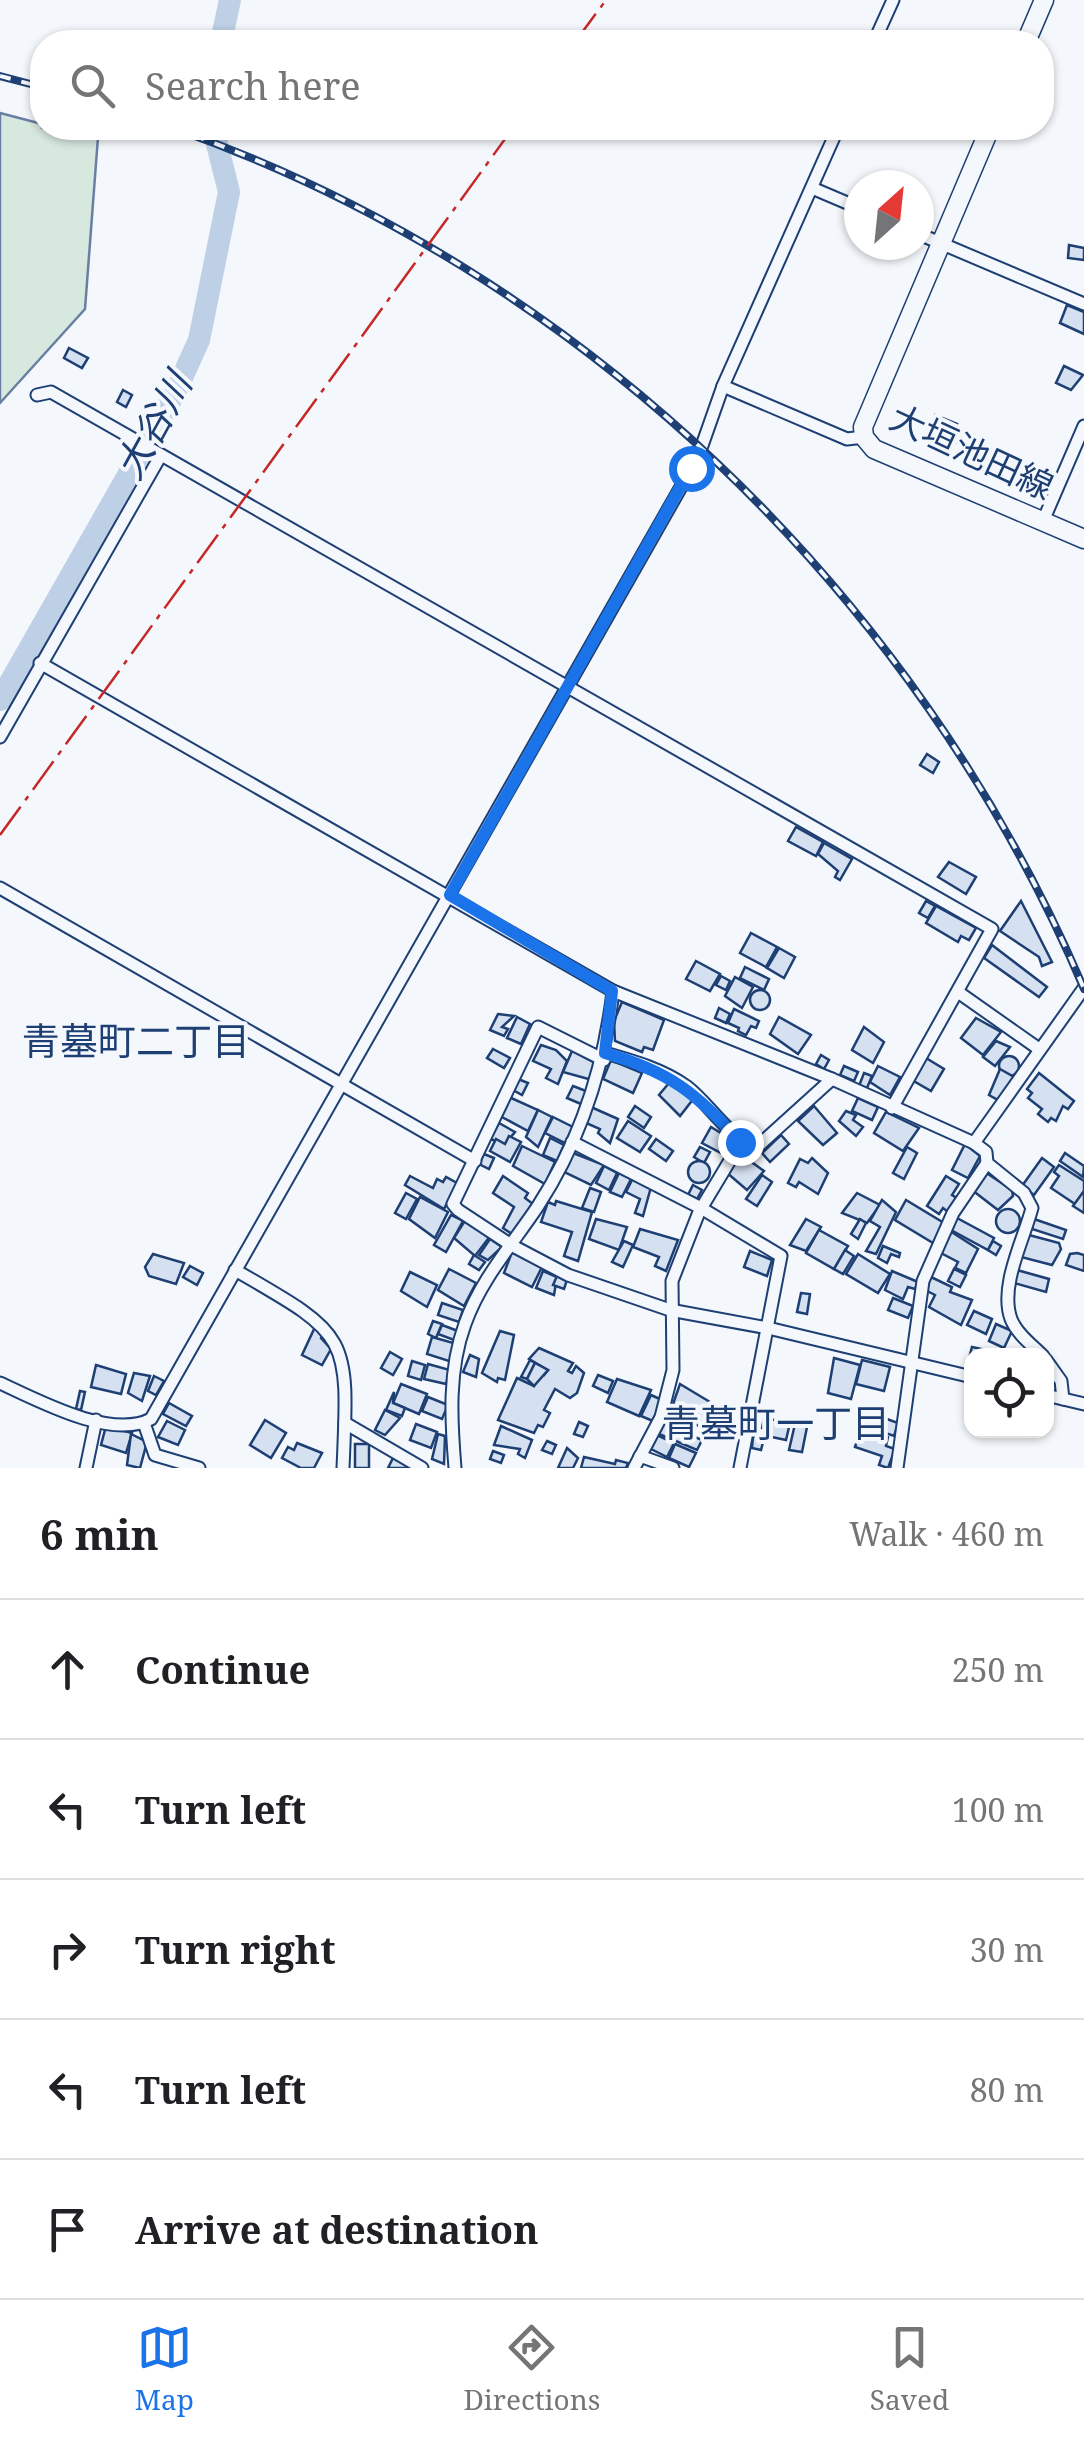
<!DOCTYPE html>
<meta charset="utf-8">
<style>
:root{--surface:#fff;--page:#f6f6f6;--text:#202124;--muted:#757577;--line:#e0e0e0;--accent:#1a73e8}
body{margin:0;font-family:"Noto Serif","Noto Sans JP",serif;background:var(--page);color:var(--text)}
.controls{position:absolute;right:30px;bottom:30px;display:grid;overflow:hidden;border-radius:20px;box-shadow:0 2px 8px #0004}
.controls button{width:90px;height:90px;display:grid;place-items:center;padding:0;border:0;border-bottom:2px solid var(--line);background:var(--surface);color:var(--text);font:50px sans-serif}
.compass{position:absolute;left:844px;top:170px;width:90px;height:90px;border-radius:50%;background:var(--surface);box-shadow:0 2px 8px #0004;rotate:27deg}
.stop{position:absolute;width:30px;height:30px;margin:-22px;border:8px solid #1a73e8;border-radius:50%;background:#fff}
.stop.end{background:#1a73e8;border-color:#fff;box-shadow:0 2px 10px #0008}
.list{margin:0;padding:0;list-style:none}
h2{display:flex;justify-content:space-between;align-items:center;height:130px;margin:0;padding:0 40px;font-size:42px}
h2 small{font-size:32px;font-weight:400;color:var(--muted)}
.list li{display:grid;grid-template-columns:65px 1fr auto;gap:30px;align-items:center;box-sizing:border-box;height:140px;padding:0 40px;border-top:2px solid var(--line)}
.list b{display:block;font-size:38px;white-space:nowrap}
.list em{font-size:32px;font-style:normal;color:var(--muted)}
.icon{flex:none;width:55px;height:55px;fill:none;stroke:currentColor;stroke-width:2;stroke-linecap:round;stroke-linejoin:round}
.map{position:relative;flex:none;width:1084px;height:1468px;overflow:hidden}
.search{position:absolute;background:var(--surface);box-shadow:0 2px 8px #0004;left:30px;right:30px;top:30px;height:110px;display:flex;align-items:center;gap:25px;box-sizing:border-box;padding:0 35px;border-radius:40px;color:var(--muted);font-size:38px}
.sheet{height:830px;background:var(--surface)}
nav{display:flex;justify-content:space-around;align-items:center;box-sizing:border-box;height:140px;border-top:2px solid var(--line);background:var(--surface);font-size:28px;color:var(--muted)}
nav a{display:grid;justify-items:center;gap:5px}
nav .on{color:var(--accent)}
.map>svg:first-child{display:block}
.green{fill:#d7e8df;stroke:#687fa3;stroke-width:2.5}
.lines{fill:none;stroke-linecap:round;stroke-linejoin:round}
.river{stroke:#bed0e5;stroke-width:22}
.building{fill:#d5e0f0;stroke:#1d3f73;stroke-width:2.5}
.street-casing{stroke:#1d3f73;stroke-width:15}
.secondary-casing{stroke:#1d3f73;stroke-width:21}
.street{stroke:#f4f7fb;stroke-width:11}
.secondary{stroke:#f4f7fb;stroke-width:18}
.rail-casing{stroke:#1d3f73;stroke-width:8}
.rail{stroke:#f4f7fb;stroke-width:4;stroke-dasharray:11;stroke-linecap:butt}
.power{stroke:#c62828;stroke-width:2.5;stroke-dasharray:35 8 5 8;stroke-linecap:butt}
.route{stroke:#1a73e8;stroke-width:12}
.labels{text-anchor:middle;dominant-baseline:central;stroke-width:8;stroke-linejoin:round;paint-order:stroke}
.street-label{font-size:35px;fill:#1d3f73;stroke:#f4f7fb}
.water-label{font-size:38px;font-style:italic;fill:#1d3f73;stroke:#f4f7fb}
.neighbourhood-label{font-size:38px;fill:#1d3f73;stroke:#f4f7fb}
</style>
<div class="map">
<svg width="1084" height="1468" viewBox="0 0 1084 1468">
<rect width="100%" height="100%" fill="#f4f7fb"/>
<path class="green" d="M0,113L42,124V128L98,137L85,309L0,403Z"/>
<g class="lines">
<g class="river">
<path d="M221,42L230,0"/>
<path d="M0,700L176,391L199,340L229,192L213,128"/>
</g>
</g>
<g class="building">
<path d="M1069,245L1084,248V260L1068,258Z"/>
<path d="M1067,305L1084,312V334L1060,323Z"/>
<path d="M69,348L88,358L82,368L64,358Z"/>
<path d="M1064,366L1083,375L1071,390L1056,383Z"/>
<path d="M123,390L132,395L126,407L117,402Z"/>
<path d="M935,415L957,424L950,441L928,432Z"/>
<path d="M957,427L966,431L961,444L951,440Z"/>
<path d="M927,754L939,762L933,773L920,765Z"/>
<path d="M796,827L823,842L816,856L788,841Z"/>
<path d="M824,843L852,859L840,880L835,877L838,871L818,854Z"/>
<path d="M949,862L976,877L966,894L938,877Z"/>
<path d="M926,901L935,906L928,918L919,913Z"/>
<path d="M1021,901L1052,962L1042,966L1039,957L1000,931Z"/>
<path d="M936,906L976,928L969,940L961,936L958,942L926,923Z"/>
<path d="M751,933L777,947L766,967L740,953Z"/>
<path d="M992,945L1047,987L1039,997L984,958Z"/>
<path d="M779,948L795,957L784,978L767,968Z"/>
<path d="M696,961L720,974L710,991L686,979Z"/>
<path d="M745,967L769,979L764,990L740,978Z"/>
<path d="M721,976L730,981L726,990L716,985Z"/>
<path d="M735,977L753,987L742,1008L725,996Z"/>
<circle cx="760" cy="1000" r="10"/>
<path d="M622,1002L664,1020L653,1050L644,1047L642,1052L615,1041L614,1021Z"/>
<path d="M719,1008L730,1014L726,1023L715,1018Z"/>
<path d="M734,1009L759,1021L756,1028L751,1026L746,1035L738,1031L739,1028L728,1023Z"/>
<path d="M498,1014L514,1016L502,1027L508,1029L504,1036L490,1030Z"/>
<path d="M517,1017L530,1024L521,1044L507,1038Z"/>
<path d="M779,1017L811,1035L798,1054L770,1034Z"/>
<path d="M976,1018L1001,1032L983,1055L961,1038Z"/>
<path d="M864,1027L884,1042L873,1063L852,1050Z"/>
<path d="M996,1041L1010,1047L995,1066L983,1057Z"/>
<path d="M541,1045L556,1050L567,1061L558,1084L546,1078L551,1069L533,1061Z"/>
<path d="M493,1049L510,1058L504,1068L487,1058Z"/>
<path d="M572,1051L599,1065L592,1080L563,1072Z"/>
<path d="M821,1055L829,1060L824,1069L816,1064Z"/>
<circle cx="1009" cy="1066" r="10"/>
<path d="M926,1058L944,1069L931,1091L912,1080Z"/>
<path d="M611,1060L642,1073L633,1093L603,1079Z"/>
<path d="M844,1066L858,1072L854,1081L840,1075Z"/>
<path d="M878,1066L900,1077L890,1095L870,1082Z"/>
<path d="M1000,1069L1014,1077L998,1100L989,1095Z"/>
<path d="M864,1073L872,1076L867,1088L859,1086Z"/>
<path d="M1039,1073L1074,1101L1068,1109L1063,1106L1056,1121L1051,1118L1048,1122L1038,1114L1042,1109L1028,1098L1032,1093L1027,1089Z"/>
<path d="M518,1079L528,1083L522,1095L513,1090Z"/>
<path d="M669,1083L694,1098L680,1116L659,1095Z"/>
<path d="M573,1086L586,1091L581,1104L567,1098Z"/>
<path d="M509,1097L538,1110L528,1131L500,1116Z"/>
<path d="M858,1098L878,1107L872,1120L852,1111Z"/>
<path d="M635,1106L651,1117L644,1128L628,1117Z"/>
<path d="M814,1106L837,1133L823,1145L798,1121Z"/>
<path d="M591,1107L618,1119L610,1143L598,1133L600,1129L584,1122Z"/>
<path d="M538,1110L552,1117L538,1147L526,1137Z"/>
<path d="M846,1111L856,1115L853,1120L863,1127L856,1136L839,1121Z"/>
<path d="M886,1112L919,1128L903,1151L874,1133Z"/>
<path d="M553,1117L573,1127L565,1143L545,1133Z"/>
<path d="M628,1121L651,1136L640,1152L617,1138Z"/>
<path d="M499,1123L515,1132L505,1144L490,1139Z"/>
<path d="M711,1127L729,1138L721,1153L702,1143Z"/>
<path d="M781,1135L789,1144L770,1162L762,1153Z"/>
<path d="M509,1136L521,1142L510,1162L490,1151L496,1139L505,1144Z"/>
<path d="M550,1138L564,1145L557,1161L543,1155Z"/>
<path d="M656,1139L673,1151L666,1161L649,1149Z"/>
<path d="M965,1144L980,1156L968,1178L952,1170Z"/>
<path d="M522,1146L555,1162L545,1184L513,1166Z"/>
<path d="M700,1147L710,1152L704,1163L694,1157Z"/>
<path d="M907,1147L917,1153L904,1179L893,1173Z"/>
<path d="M573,1153L604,1165L591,1185L564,1172Z"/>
<path d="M739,1153L764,1171L747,1190L726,1172Z"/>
<path d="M1065,1153L1084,1166L1083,1177L1060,1161Z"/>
<path d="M484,1154L494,1158L489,1169L479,1164Z"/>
<path d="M812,1158L828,1173L818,1194L799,1182L796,1187L788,1183L800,1159L808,1163Z"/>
<path d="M1042,1158L1054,1167L1034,1195L1022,1186Z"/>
<circle cx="699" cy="1172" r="11"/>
<path d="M1059,1165L1084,1181V1191L1075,1204L1051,1188L1059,1176L1054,1172Z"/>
<path d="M604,1166L617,1173L609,1190L596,1183Z"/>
<path d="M985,1172L1012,1190L1013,1196L998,1210L972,1190Z"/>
<path d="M619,1173L631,1179L622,1197L610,1192Z"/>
<path d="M762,1175L772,1182L757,1206L746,1199Z"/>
<path d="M410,1176L433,1188L437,1179L443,1182L446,1177L457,1183L444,1209L405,1185Z"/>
<path d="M503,1176L528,1193L525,1198L533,1204L512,1234L503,1228L514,1207L493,1193Z"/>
<path d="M946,1176L959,1184L952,1195L957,1198L948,1212L943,1208L939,1214L927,1206Z"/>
<path d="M633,1178L651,1187L643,1216L635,1213L640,1199L626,1192Z"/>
<path d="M693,1185L702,1190L697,1199L688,1195Z"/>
<path d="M590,1188L601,1192L594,1212L582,1208Z"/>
<path d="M1084,1191V1213L1073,1206Z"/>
<path d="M406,1193L417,1199L406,1219L395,1213Z"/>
<path d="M857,1193L880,1205L867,1223L842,1213Z"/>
<path d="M420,1197L448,1212L435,1238L409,1219Z"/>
<path d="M882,1200L896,1212L876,1254L866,1251L880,1227L870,1221Z"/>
<path d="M906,1200L944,1223L933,1243L895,1220Z"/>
<path d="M556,1201L592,1212L578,1261L564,1256L572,1232L541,1222L548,1202L555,1205Z"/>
<circle cx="1008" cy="1221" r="12"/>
<path d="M451,1215L463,1221L446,1252L434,1245Z"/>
<path d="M957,1218L994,1238L988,1250L951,1230Z"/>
<path d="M466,1219L491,1235L475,1256L454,1238Z"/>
<path d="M596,1219L627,1227L619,1250L589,1239Z"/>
<path d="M806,1219L821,1227L806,1251L790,1245Z"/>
<path d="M860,1219L866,1223L858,1239L851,1234Z"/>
<path d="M1034,1219L1066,1230L1063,1239L1032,1229Z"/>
<path d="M640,1229L678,1240L666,1271L655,1266L659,1257L633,1247Z"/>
<path d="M819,1230L848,1246L834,1269L806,1253Z"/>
<path d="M950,1231L978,1249L966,1273L955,1268L958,1262L939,1252Z"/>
<path d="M1029,1235L1059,1243L1061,1249L1052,1265L1021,1257Z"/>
<path d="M490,1239L502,1247L488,1260L479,1255Z"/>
<path d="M624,1241L633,1245L623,1267L612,1262Z"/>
<path d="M993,1241L1001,1246L996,1255L988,1250Z"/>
<path d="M883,1246L900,1253L899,1257L891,1254L887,1263L878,1258Z"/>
<path d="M845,1250L854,1256L843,1274L834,1269Z"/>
<path d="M750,1251L772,1260L767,1276L744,1267Z"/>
<path d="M512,1252L542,1267L532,1287L504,1273Z"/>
<path d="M1077,1253L1084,1255V1271L1066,1265L1070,1254Z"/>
<path d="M153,1254L184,1263L176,1284L149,1276L145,1267Z"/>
<path d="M858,1254L890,1274L878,1293L846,1274Z"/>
<path d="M474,1255L485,1262L479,1270L469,1264Z"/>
<path d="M190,1266L203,1273L197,1285L183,1277Z"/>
<path d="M449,1269L476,1283L464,1306L438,1290Z"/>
<path d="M954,1269L966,1275L960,1287L948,1281Z"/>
<path d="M1017,1270L1049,1279L1046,1292L1014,1283Z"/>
<path d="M543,1271L557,1277L554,1295L536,1288Z"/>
<path d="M892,1271L918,1282L915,1289L908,1287L903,1299L885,1290Z"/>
<path d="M410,1272L437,1285L427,1307L401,1291Z"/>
<path d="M557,1276L567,1280L564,1289L553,1285Z"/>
<path d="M931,1277L952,1287L950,1292L972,1300L961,1325L929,1307L935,1295L925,1290Z"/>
<path d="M801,1293L810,1294L807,1314L797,1312Z"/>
<path d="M893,1298L913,1306L908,1318L888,1310Z"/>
<path d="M442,1303L463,1310L459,1322L438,1315Z"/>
<path d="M974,1311L992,1319L986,1334L967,1325Z"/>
<path d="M433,1321L442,1324L436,1338L428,1334Z"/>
<path d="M996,1324L1012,1331L1004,1348L989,1341Z"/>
<path d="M442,1325L458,1331L454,1340L438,1334Z"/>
<path d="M315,1327L324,1332L321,1338L331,1349L322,1365L302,1355Z"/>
<path d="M500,1331L514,1335L505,1380L498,1378L497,1382L482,1373Z"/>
<path d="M432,1337L457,1344L452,1362L427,1354Z"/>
<path d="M972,1347L986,1350L985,1356H972V1363L968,1362Z"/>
<path d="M539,1348L573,1363L568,1371L572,1373L576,1366L584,1373L577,1393L570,1398L555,1389L544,1410L550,1413L543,1427L538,1425L534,1433L498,1420L517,1378L534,1386L541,1373L544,1375L548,1370L529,1359Z"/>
<path d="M390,1352L402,1359L393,1375L381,1368Z"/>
<path d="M470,1355L479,1359L476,1377L463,1372Z"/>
<path d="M834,1358L860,1365L851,1399L828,1393Z"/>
<path d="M530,1360L535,1363L527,1379L521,1377Z"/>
<path d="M862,1360L890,1367L884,1391L856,1384Z"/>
<path d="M412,1361L425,1365L421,1380L408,1376Z"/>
<path d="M535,1363L548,1370L534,1386L527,1379Z"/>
<path d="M428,1364L450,1370L446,1384L424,1379Z"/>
<path d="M96,1365L126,1374L121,1394L91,1387Z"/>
<path d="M134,1373L150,1376L142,1401L128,1393Z"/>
<path d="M598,1375L613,1381L608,1393L593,1386Z"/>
<path d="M154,1376L164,1381L156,1395L148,1391Z"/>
<path d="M617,1379L651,1390L639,1416L607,1402Z"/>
<path d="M401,1384L427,1394L419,1414L393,1403Z"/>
<path d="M680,1384L715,1405L709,1429L696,1425L698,1418L689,1415L691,1410L673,1404Z"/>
<path d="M80,1391L85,1392L81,1410L76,1409Z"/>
<path d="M394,1392L393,1403L405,1408L402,1416L386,1410Z"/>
<path d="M651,1395L662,1400L653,1421L641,1416Z"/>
<path d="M428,1397L448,1405L442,1419L422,1411Z"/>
<path d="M169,1403L192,1416L186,1426L163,1414Z"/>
<path d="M385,1410L400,1418L385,1435L375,1430Z"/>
<path d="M876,1415L898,1423L894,1436L871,1428Z"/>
<path d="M764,1418L790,1423L786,1440L767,1436L768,1429L762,1428Z"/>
<path d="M265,1420L286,1433L271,1458L250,1445Z"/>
<path d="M167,1421L185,1430L178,1445L158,1437Z"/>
<path d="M579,1422L588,1426L583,1437L574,1434Z"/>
<path d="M664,1423L702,1440L697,1450L659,1434Z"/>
<path d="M416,1424L437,1432L431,1448L410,1440Z"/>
<path d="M795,1424L807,1427L802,1452L789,1450Z"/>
<path d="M106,1426L132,1433L126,1453L101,1445Z"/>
<path d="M501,1426L532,1440L525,1458L518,1454L520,1449L494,1445Z"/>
<path d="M861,1428L888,1437L886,1446L895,1449L888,1468L879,1465L882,1456L855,1447Z"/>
<path d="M131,1434L147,1442L140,1468L127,1465Z"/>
<path d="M438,1434L445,1436L444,1464L432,1459Z"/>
<path d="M657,1435L674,1443L667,1457L651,1449Z"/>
<path d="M753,1436L764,1438L761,1450L752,1448Z"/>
<path d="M547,1441L556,1445L552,1454L542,1450Z"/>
<path d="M297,1443L322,1453L314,1468H301L282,1458L288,1447L294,1450Z"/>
<rect x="355" y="1444" width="14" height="24"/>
<path d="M675,1444L696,1453L689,1467L669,1458Z"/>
<path d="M567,1448L578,1458L573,1468H558Z"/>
<path d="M493,1451L504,1455L501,1463L490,1459Z"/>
<path d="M584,1457L615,1464L616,1460L628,1463L626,1468H581Z"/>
<path d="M393,1458L412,1468H388Z"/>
</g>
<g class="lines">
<g class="street-casing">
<g id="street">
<path d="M874,42L893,0"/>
<path d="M812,188L859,208"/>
<path d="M919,234L1084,304"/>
<path d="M723,386L847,439L864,437"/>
<path d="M37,395L51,392L992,929L892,1108"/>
<path d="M1043,521L1084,426"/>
<path d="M40,663L613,991L832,1079L974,1143L986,1152L987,1163L1024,1193L1032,1208C1024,1239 999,1286 1011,1319C1017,1334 1032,1345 1043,1356"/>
<path d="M0,737L161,455"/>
<path d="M0,888L475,1161"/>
<path d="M958,992L1039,1049"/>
<path d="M605,1053C633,1061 662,1069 686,1086C711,1105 727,1137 757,1147L832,1079"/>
<path d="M604,1060L538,1027L453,1204L458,1210L511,1245L568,1275L670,1310L768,1328L972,1377"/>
<path d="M572,1142L701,1208L781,1256L740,1468"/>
<path d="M974,1143L1084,988"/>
<path d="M235,1270C350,1336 349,1334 343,1468"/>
<path d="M1046,1360L1061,1381L1063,1399"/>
<path d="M0,1383C39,1401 111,1440 151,1419L698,457L723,386L838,128"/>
<path d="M1046,1395L1084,1404"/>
<path d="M144,1423L155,1455L199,1468"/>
<path d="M345,1423L422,1468"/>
<path d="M640,1456L673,1468"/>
<path d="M86,1468L96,1420"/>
<path d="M455,1468C451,1420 448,1370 465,1324C481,1279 512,1245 538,1206C580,1141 604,1068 613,991"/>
<path d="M634,1468L661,1417L673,1370L672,1281L699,1212L741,1142"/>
<path d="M897,1468L923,1281L953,1213L987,1163"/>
</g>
</g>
<g class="secondary-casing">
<g id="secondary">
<path d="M1026,42L1044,0"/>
<path d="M990,128L863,427L864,437L874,449L1084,539"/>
</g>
</g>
<use href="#street" class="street"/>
<use href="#secondary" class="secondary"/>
<g class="rail-casing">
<g id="rail">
<path d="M0,76L42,87"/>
<path d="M173,128C579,270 916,594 1084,989"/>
</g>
</g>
<use href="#rail" class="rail"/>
<g class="power">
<path d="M575,42L606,0"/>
<path d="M0,835L513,128"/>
</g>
</g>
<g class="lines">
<path class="route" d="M691,468L450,895L612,991L605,1053C668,1071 697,1093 740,1142"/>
</g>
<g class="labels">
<g class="street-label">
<text transform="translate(972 451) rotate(25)">大垣池田線</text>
</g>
<g class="water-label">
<text transform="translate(152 425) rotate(-61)">大谷川</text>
</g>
<g class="neighbourhood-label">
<text x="136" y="1040">青墓町二丁目</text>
<text x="776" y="1422">青墓町一丁目</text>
</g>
</g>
</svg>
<div class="controls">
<button><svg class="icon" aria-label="locate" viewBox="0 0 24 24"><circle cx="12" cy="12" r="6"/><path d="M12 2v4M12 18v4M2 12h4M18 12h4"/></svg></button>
</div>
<svg class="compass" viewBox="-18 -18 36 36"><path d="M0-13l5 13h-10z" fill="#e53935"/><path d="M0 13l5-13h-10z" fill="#757577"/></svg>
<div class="stop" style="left:691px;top:468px"></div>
<div class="stop end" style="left:740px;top:1142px"></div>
<div class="search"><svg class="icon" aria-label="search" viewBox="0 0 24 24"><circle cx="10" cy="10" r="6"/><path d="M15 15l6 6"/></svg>Search here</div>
</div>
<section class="sheet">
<h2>6 min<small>Walk · 460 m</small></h2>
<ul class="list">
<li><svg class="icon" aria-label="ahead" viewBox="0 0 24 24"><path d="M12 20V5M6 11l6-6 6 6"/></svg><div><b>Continue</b></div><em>250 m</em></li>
<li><svg class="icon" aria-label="left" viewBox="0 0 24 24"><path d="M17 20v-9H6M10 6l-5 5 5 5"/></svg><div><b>Turn left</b></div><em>100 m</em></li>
<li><svg class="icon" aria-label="right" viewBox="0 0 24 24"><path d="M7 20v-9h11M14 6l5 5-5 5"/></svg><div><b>Turn right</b></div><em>30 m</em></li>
<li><svg class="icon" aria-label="left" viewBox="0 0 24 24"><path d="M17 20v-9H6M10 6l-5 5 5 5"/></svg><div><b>Turn left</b></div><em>80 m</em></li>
<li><svg class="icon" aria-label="arrive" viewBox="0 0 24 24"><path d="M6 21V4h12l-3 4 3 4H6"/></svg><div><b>Arrive at destination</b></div></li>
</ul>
</section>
<nav>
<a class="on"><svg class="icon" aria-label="map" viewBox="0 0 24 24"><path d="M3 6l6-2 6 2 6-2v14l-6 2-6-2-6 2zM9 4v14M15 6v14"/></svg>Map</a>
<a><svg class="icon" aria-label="directions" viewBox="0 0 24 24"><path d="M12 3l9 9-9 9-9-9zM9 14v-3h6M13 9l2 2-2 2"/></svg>Directions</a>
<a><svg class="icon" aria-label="saved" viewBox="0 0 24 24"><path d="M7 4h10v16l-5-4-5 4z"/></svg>Saved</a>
</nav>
